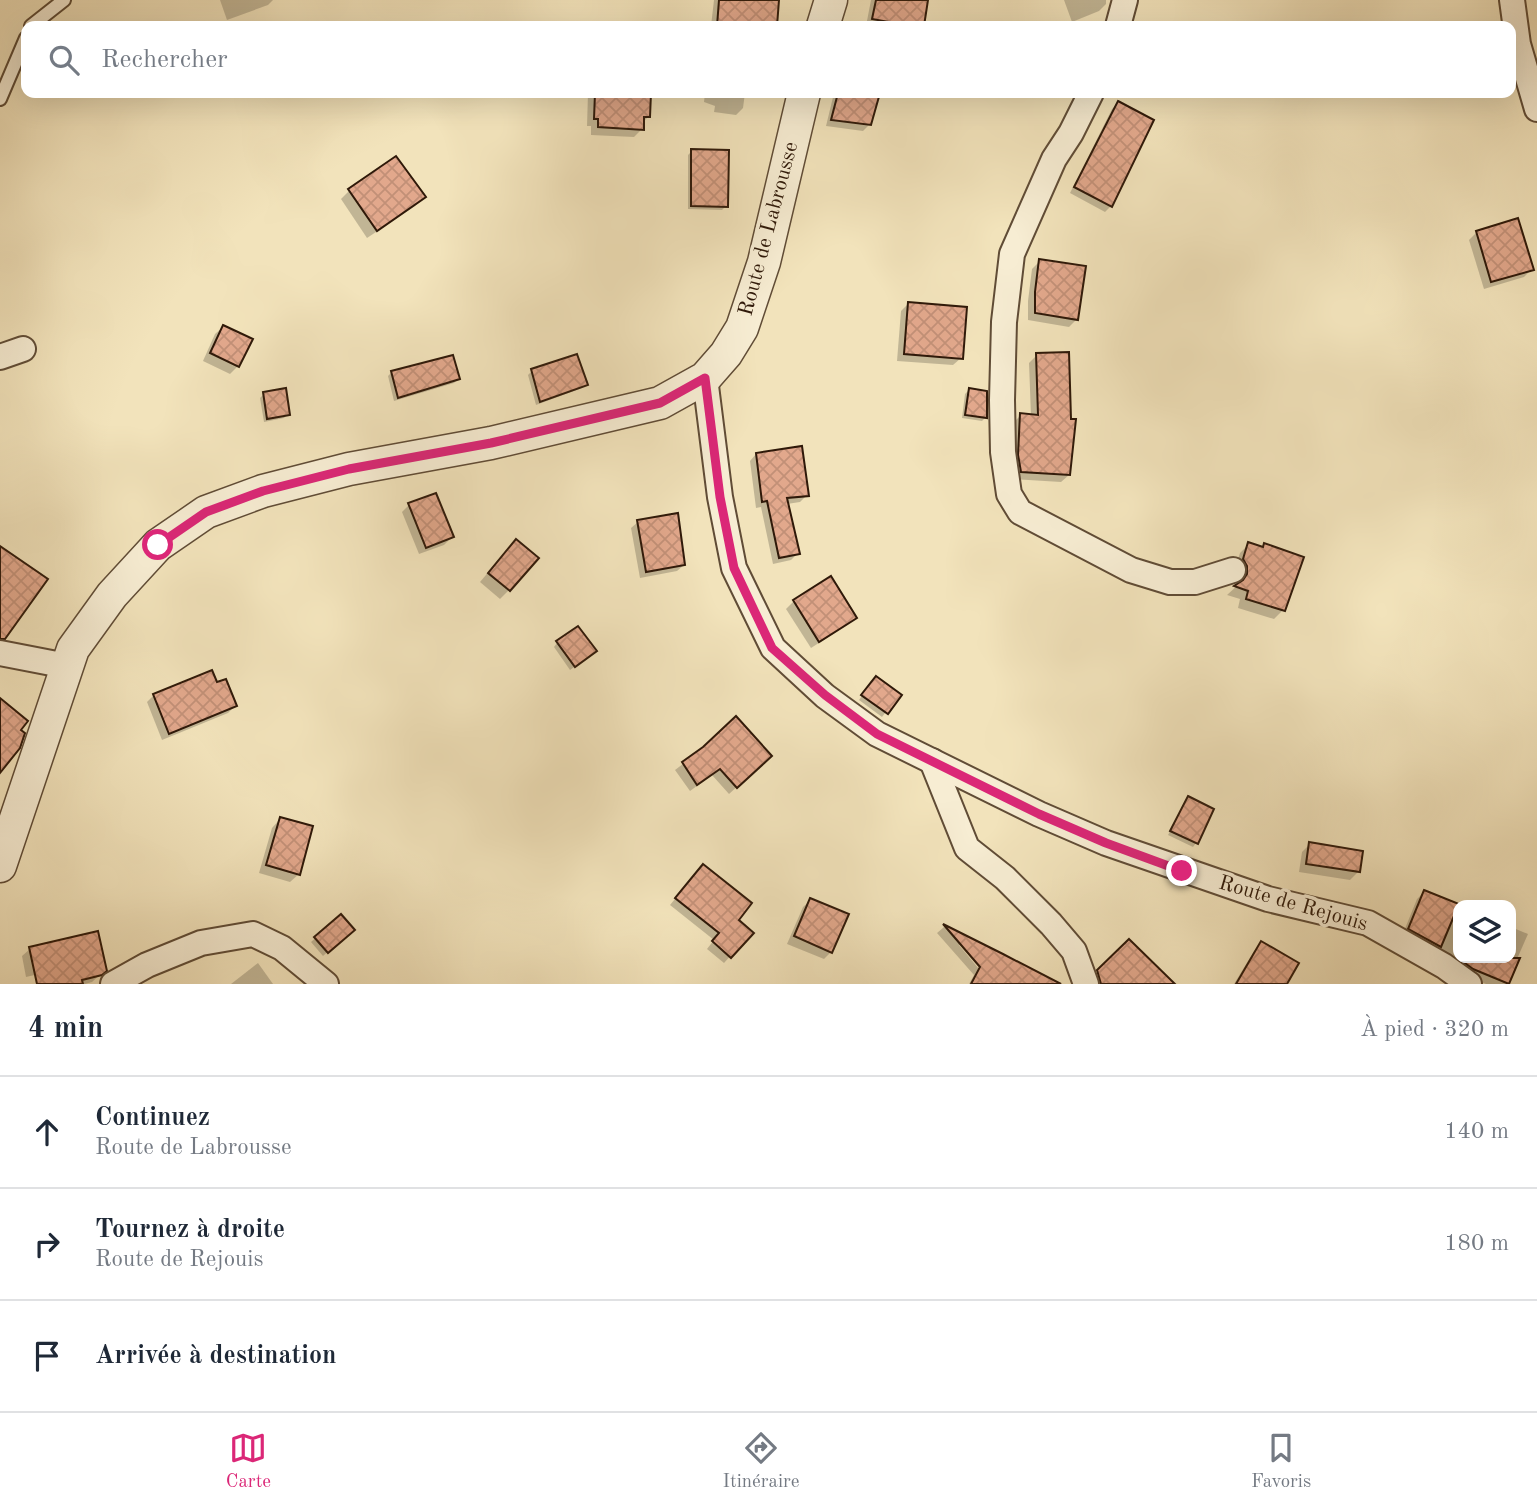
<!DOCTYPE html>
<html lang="fr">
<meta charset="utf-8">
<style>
:root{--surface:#fff;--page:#f2f2f3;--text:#1f2937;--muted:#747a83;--line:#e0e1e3;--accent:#db2777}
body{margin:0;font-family:"Old Standard TT",serif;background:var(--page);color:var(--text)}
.controls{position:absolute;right:21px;bottom:21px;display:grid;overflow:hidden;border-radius:14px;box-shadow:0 7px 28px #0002}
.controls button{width:63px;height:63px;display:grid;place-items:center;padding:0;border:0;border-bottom:2px solid var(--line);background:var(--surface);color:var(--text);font:35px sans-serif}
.stop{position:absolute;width:21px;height:21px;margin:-16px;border:5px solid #db2777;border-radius:50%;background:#fff}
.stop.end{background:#db2777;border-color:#fff;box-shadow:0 2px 7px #0008}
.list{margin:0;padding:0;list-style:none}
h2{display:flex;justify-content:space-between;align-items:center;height:91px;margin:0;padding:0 28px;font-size:30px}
h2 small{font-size:23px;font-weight:400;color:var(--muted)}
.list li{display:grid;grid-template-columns:46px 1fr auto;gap:21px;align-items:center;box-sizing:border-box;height:112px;padding:0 28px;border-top:2px solid var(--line)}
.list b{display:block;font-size:26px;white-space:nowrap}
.list p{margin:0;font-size:23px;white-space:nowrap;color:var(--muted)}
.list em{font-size:23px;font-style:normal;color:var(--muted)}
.icon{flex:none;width:38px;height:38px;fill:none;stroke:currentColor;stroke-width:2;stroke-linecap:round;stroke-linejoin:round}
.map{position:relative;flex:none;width:1537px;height:984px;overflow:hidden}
.search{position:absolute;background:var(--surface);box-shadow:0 7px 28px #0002;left:21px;right:21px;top:21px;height:77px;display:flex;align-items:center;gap:18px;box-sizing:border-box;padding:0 24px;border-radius:14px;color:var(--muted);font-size:26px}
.sheet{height:427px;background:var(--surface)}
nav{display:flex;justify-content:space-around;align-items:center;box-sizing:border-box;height:98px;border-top:2px solid var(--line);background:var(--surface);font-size:19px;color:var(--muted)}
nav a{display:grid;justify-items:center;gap:4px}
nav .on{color:var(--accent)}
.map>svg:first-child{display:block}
.shadow{fill:#0003;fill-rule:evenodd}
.building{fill:url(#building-cross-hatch);stroke:#2f1909;stroke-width:2}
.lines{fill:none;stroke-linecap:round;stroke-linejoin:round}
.service-casing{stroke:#604c36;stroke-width:16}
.minor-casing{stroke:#604c36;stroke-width:28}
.tertiary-casing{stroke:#604c36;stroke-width:35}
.service{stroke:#f7edd3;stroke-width:12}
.minor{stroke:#f7edd3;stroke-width:24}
.tertiary{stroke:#f7edd3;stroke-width:32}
.route{stroke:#db2777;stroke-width:9}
.labels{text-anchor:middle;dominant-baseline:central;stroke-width:7;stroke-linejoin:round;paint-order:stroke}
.street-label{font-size:21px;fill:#2f1909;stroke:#f7edd3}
</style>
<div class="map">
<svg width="1537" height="984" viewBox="0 0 1537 984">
<defs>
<pattern id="building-cross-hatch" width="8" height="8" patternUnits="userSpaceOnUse" patternTransform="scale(1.75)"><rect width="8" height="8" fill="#e2a88c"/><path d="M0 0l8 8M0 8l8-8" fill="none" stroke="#c29077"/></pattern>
</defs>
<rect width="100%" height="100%" fill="#f2e3bb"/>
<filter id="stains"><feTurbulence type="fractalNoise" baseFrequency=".00286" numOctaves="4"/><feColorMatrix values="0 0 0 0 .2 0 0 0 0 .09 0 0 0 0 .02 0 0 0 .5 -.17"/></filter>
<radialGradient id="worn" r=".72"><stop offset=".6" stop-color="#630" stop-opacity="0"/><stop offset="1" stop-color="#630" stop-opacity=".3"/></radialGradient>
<g class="shadow">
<path d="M220,0H273L268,5L227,20Z"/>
<path d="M778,0L775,26H711L714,0Z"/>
<path d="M871,0H927L922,26H866Z"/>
<path d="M1064,0H1106V4L1099,11L1072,22Z"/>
<path d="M588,93H649L648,117L642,123V129L634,137L591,135V126H587Z"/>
<path d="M705,93H745L743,108L736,115L714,112L715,106L704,102Z"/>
<path d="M834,93H867L877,96L870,124L863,131L826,126Z"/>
<path d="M1118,103L1111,206L1105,212L1070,193L1112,109Z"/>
<path d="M692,151L726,206L722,210L688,209V155Z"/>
<path d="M350,190L424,197L415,206L367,238L341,199Z"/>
<path d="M1477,232L1532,269L1524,277L1484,289L1469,240Z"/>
<path d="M1040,261L1076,320L1069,327L1028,320V301L1032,269Z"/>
<path d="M909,303L961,358L953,365L897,361L901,311Z"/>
<path d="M223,327L238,366L230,374L203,361L215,334Z"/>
<path d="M1037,355L1069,475L1061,482L1014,479L1013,423L1021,415L1031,416L1029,363Z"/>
<path d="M532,371L586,384L582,388L536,405L528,375Z"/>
<path d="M392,372L458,379L454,383L394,401L388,376Z"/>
<path d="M969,390L986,417L982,421L962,418L965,394Z"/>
<path d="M264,394L288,414L284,418L264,422L260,398Z"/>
<path d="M756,454L807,495L800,502L787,504L798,553L791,560L773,564L761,507L756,508L750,461Z"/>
<path d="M409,505L452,537L444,545L419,554L402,512Z"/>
<path d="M638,522L684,565L677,571L640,578L631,528Z"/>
<path d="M1249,544L1261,548L1264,545L1283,610L1274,619L1238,608L1240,599L1227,595L1239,584V575L1235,568L1240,553Z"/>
<path d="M507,550L509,590L500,599L480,582Z"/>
<path d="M830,578L855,618L847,625L811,648L786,609L794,601Z"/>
<path d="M557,643L591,655L570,670L554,647Z"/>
<path d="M872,682L899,695L882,717L859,700Z"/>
<path d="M216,684L235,706L228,713L162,740L147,702L154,695Z"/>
<path d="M704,748L763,763L729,794L712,775L690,791L675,770Z"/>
<path d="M1188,798L1196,843L1193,847L1168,835Z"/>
<path d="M280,819L299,874L290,882L259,873L272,828Z"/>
<path d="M1310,844L1358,872L1350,880L1299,872L1302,852Z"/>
<path d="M697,872L737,920L751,933L724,963L707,949L714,940L670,905Z"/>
<path d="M1424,892L1458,906V958H1511V927L1528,934L1506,984H1486L1467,976L1470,969L1434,954L1402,936L1417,899Z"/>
<path d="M811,900L831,952L824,959L787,944L803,907Z"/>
<path d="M341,916L352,930L323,956L311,942Z"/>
<path d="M944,927L1039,975L1034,984H969L974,975L937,933ZM959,945H964L987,972L984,975Z"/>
<path d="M1129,942L1164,984H1090L1089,980Z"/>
<path d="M1261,943L1285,984H1234L1254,951Z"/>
<path d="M30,949L105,970L92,982L85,984H41L39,974L26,977L22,956Z"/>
<path d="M258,963L273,984H231Z"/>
</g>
<g class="building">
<path d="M719,0H779L777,26H717Z"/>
<path d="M876,0H928L924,26H911L872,19Z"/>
<path d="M595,93H651L650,117H644V130L598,127V119H594Z"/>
<path d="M838,93H880L871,125L831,120Z"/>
<path d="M1118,101L1154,120L1112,207L1074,187Z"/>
<path d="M691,149L729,150L728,207L691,206Z"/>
<path d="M396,156L426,197L377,231L348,189Z"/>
<path d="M1518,218L1534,270L1491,282L1476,231Z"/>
<path d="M1039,259L1086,266L1078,320L1035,313V292Z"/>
<path d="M908,302L967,307L963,359L904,354Z"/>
<path d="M223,325L253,339L239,367L210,353Z"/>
<path d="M1069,352L1071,419H1076L1070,475L1021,472L1018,455L1020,413L1038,415L1036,353Z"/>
<path d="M577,354L588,385L540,402L531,369Z"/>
<path d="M453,355L460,379L398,398L391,371Z"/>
<path d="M286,388L290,415L267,419L263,392Z"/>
<path d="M969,388L987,391V418L965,415Z"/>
<path d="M802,446L809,496L787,498L800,554L779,558L767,501L762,502L756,453Z"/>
<path d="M436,493L454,537L426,548L408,503Z"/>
<path d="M678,513L685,565L646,572L637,520Z"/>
<path d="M516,539L539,558L510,591L488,573Z"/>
<path d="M1248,542L1263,547L1264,543L1304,557L1285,611L1246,599L1248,591L1234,586L1243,580L1247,574V566L1243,559Z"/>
<path d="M0,546L48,579L5,639H0Z"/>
<path d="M831,576L857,618L819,642L793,600Z"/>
<path d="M578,626L597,651L575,667L556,641Z"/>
<path d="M212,670L217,682L226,679L237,706L169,734L153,694Z"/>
<path d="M876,676L902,695L888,714L861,695Z"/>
<path d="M0,698L28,721L21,730L25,733L20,748L0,773Z"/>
<path d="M736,716L772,756L737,788L720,769L697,785L682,762L703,747Z"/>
<path d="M1188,796L1214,809L1198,844L1170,831Z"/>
<path d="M280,817L313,826L300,875L266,865Z"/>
<path d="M1309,842L1363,851L1360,872L1306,864Z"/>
<path d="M703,864L752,903L739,920L754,933L731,958L712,941L719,933L675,898Z"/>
<path d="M1424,890L1459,904L1441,947L1408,929Z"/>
<path d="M810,898L849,914L832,953L794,936Z"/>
<path d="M341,914L355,930L328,953L314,937Z"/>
<path d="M943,924L1003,954L1061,984H971L980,967Z"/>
<path d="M98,931L107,971L102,975L82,980L83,984H37L29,947Z"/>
<path d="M1129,939L1175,984H1101L1097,970Z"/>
<path d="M1261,941L1299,963L1287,984H1236Z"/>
<path d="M1458,958H1520L1509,984L1473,969Z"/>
</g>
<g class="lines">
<g class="service-casing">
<g id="service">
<path d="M31,26L64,0"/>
<path d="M0,99L26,38"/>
</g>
</g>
<g class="minor-casing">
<g id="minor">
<path d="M1512,0L1518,44L1537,109"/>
<path d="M1118,26L1125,0"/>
<path d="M1091,93L1071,133L1054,159L1012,254L1004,322L1002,400L1003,452L1009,494L1020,512L1131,570L1170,582H1195L1233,570"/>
<path d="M0,357L23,349"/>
<path d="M705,378L720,497L734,568L773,648L825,696L877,734L1039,814L1106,843L1268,899L1368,923L1444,966L1469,984"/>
<path d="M0,653L67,666"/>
<path d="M932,761L967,848L1005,878L1051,924L1074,951L1086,984"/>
<path d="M113,984L147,965L201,943L253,934L282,948L326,984"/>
</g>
</g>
<g class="tertiary-casing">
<g id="tertiary">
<path d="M823,26L831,0"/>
<path d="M0,866L73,649L112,595L158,545L206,512L263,491L349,469L491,443L660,403L705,378L726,354L742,328L764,262L804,93"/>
</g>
</g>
<use href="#service" class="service"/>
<use href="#minor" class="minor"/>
<use href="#tertiary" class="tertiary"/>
</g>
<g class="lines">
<path class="route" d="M158,545L206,512L263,491L349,469L491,443L660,403L705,378L720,497L734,568L772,648L825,695L877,734L1039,814L1106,843L1182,871"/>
</g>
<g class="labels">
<g class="street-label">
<text transform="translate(769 229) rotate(-75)">Route de Labrousse</text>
<text transform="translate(1293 904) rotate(16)">Route de Rejouis</text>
</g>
</g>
<rect width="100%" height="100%" filter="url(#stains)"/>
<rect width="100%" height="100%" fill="url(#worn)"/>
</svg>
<div class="controls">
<button><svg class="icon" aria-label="layers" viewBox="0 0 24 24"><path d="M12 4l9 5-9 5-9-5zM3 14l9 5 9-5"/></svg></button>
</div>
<div class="stop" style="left:158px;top:545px"></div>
<div class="stop end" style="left:1182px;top:871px"></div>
<div class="search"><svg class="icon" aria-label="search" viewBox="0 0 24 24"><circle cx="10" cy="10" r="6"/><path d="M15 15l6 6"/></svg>Rechercher</div>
</div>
<section class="sheet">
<h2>4 min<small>À pied · 320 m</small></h2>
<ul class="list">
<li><svg class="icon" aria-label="ahead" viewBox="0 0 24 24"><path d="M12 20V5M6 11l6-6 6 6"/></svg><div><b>Continuez</b><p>Route de Labrousse</p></div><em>140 m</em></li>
<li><svg class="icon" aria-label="right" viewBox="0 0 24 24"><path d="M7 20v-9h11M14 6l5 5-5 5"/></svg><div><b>Tournez à droite</b><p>Route de Rejouis</p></div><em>180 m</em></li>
<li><svg class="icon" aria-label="arrive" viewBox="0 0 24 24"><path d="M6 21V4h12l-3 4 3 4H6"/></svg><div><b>Arrivée à destination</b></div></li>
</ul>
</section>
<nav>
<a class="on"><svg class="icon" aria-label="map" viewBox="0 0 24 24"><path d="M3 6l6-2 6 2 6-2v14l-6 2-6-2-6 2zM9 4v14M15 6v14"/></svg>Carte</a>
<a><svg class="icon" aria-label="directions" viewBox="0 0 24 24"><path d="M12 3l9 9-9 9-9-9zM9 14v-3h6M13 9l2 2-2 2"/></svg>Itinéraire</a>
<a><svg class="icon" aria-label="saved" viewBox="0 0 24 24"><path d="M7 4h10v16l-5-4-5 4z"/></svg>Favoris</a>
</nav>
